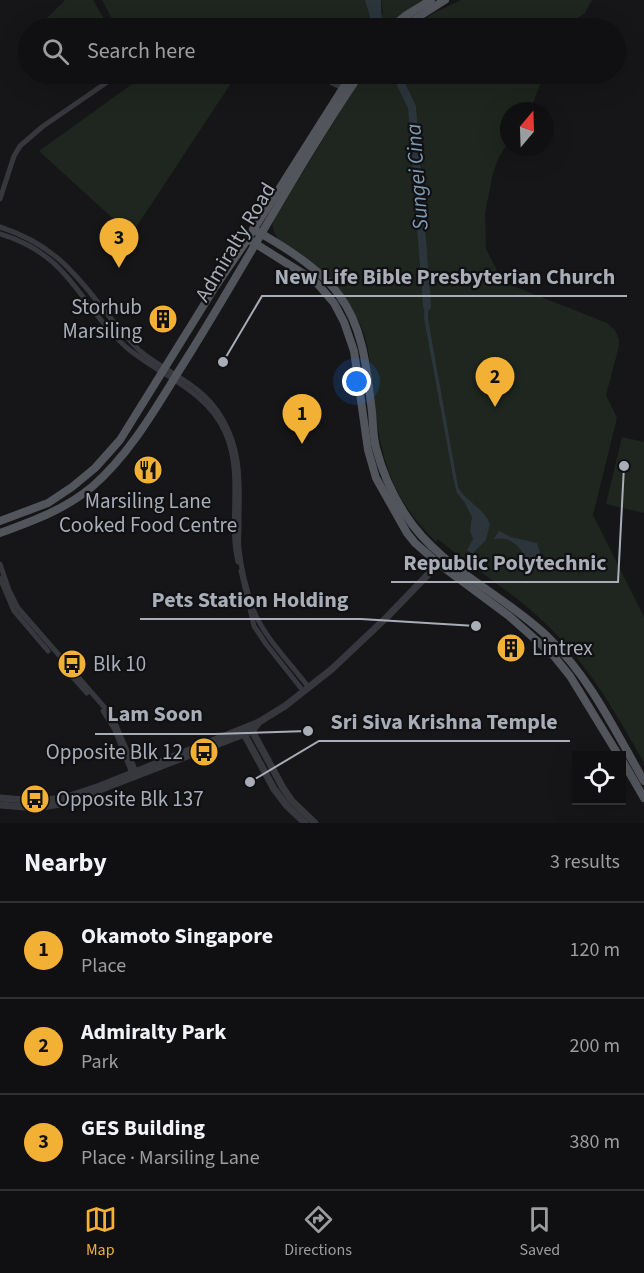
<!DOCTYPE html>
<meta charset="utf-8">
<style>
:root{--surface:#101012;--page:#19191b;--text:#f1f3f6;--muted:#9c9d9f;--line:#303032;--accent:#f2b134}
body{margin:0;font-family:"Source Sans 3",sans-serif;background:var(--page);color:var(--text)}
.controls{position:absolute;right:18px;bottom:18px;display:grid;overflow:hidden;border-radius:0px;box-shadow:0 6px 24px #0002}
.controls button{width:54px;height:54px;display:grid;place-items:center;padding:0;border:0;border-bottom:2px solid var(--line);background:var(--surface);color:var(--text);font:30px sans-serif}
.compass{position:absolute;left:500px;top:102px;width:54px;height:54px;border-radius:50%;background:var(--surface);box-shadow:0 6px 24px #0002;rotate:19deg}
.you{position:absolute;left:357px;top:382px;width:21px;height:21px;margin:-15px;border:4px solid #fff;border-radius:50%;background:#1a73e8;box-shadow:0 0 0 9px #1a73e833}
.badge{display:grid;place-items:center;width:39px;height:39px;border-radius:50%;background:var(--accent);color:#111;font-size:20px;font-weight:700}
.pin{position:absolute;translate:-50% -50px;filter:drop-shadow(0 2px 3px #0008)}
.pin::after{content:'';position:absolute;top:32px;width:21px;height:18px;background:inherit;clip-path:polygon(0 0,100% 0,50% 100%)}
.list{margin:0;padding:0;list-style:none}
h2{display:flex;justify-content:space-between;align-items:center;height:78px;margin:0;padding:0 24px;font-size:26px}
h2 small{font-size:20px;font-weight:400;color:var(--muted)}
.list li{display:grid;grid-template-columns:39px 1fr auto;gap:18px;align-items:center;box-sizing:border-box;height:96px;padding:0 24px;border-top:2px solid var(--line)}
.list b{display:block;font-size:22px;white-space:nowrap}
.list p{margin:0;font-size:20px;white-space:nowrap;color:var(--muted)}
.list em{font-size:20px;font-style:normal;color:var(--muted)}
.icon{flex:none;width:33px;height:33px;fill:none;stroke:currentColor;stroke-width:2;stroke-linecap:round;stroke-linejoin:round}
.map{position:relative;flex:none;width:644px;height:823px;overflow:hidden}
.search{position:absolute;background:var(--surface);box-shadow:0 6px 24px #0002;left:18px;right:18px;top:18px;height:66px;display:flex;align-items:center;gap:15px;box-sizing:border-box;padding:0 21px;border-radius:33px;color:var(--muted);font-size:22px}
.sheet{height:366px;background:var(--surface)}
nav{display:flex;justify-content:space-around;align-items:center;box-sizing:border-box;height:84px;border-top:2px solid var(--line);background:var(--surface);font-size:16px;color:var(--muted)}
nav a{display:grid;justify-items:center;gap:3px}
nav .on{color:var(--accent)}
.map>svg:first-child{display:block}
.green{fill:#1e261f}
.water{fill:#2c353c}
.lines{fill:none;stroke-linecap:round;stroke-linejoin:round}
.river{stroke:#2c353c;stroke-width:8}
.minor{stroke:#37383d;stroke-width:5}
.tertiary{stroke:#37383d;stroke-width:7}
.primary{stroke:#53555c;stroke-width:8}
.labels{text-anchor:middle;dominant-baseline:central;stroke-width:4.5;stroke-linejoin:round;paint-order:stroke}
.street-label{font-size:21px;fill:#a8adb8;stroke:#111113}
.poi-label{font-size:21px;fill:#a8adb8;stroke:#111113;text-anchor:start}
.water-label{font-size:22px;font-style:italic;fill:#7f9bb3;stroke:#111113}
.leader{fill:none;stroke:#a8adb8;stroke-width:2}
.callout-dot{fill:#a8adb8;stroke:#111113;stroke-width:2}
.callout-label{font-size:22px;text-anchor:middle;font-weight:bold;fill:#a8adb8;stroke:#111113;stroke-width:4.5;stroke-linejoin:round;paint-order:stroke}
</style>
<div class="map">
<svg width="644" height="823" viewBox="0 0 644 823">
<rect width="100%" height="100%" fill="#161618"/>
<g class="green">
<path d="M65,0H93L109,28H39L38,27Z"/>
<path d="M102,0H365L373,28H117Z"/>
<path d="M381,0H424L385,28H377L383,12Z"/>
<path d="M461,0H592L585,13L563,28H411L434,13Z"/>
<path d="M146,74H237L131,235L39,151Z"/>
<path d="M363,74H544L530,111H509V141L499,157L493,173L485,213L486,249L503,282L607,323L615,330L619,339V346L606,395L617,418L593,515L644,617V763C616,713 588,664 546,624C513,592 472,568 438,539L436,542C386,493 380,451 372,385C370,363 369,342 359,322C345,294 303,263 279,242C276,235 271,228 273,221Z"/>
<path d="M622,437L644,442V513L606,504Z"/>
</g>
<g class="water">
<path d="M365,0H381L382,28H373Z"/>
<path d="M425,296H429L428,319L458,487C466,502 484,508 490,524L486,540L472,554L467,550L473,539L470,531L472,517L465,503L457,493L454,482L424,318Z"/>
<path d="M499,531L511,537L537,543L541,555V559L535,562L527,561C521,546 510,536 494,539Z"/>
</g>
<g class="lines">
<path class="river" d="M396,74L412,107L427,306"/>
<g class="minor">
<path d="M315,74L342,88"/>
<path d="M0,199L14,156L20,146L42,127L119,74"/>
<path d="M0,227C75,251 89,301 140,351C147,357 155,362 163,367C192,385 215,398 229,432C242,462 239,494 239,526C239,533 238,541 239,549C241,568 247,592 254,611C264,637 292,665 309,688"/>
<path d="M0,234C71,255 78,304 126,347C160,376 206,389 225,432C244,474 228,519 238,562"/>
<path d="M0,564L9,590L18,608L112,716L137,774"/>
<path d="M241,571L254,626L266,644L304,692"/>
<path d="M0,578L14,611L48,651"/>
<path d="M61,664L87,693"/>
<path d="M103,711L115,730L133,776"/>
</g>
<g class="tertiary">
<path d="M250,727L283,788L292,801L315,823"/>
<path d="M242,730L274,789L287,806L305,823"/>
<path d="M0,798L37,801L64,798L100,786L259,722L285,706L332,669L387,617L441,561"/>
<path d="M0,805L37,808L66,803L252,731L259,722"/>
</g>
<g class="primary">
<path d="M390,28L405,16L431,0"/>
<path d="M401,28L445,0"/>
<path d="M253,229C282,245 320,268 339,295C364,328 367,372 372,412C373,424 373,436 376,448C382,471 392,494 405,514C438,567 505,595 549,638C591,679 615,731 644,781"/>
<path d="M248,239L315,281L334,303L344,322L354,351L368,450L376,478L407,533L415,543L439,564L509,616L553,655L570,676L619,756"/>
<path d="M0,521L48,503L72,487L95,468L120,440L215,287L245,243L352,74"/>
<path d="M0,533C33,521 66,509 93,486C133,451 159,402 187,358C246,264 298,165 360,74"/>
<path d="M622,760L644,798"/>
</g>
</g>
<defs>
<g id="building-disc" transform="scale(1.5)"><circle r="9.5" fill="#f2b134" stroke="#111113"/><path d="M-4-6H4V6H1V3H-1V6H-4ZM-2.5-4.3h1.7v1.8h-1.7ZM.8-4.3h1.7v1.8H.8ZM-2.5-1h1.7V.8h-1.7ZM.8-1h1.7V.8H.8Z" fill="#111"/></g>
<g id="restaurant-disc" transform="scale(1.5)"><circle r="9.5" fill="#f2b134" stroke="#111113"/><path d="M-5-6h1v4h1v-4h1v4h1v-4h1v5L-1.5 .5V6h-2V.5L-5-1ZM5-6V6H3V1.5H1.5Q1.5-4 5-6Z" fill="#111"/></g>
<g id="bus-disc" transform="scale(1.5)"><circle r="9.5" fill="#f2b134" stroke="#111113"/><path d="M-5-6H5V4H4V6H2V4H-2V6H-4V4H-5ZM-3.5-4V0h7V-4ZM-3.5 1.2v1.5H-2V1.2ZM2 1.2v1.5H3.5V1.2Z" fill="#111"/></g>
</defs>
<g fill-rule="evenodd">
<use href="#building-disc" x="163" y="319"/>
<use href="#restaurant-disc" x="148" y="470"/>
<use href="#building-disc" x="511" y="648"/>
<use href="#bus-disc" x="72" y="664"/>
<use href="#bus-disc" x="204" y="752"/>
<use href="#bus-disc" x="35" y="799"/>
</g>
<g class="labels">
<g class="street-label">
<text transform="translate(235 242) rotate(-59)">Admiralty Road</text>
</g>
<g class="poi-label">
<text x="142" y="307" text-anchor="end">Storhub<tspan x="142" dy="24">Marsiling</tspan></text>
<text x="148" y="501" text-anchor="middle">Marsiling Lane<tspan x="148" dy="24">Cooked Food Centre</tspan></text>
<text x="532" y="648">Lintrex</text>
<text x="93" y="664">Blk 10</text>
<text x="183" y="752" text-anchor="end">Opposite Blk 12</text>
<text x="56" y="799">Opposite Blk 137</text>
</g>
<g class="water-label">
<text transform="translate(417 177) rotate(-94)">Sungei Cina</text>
</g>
</g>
<path class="leader" d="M223 362L262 296H627M624 466L618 582H391M476 626L361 619H140M308 731L215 734H95M250 782L319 741H570"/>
<g class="callout-dot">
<circle cx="223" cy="362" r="6"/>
<circle cx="624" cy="466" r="6"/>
<circle cx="476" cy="626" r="6"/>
<circle cx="308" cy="731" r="6"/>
<circle cx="250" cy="782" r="6"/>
</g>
<g class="callout-label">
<text x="445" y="284">New Life Bible Presbyterian Church</text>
<text x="505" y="570">Republic Polytechnic</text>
<text x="250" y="607">Pets Station Holding</text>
<text x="155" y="721">Lam Soon</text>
<text x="444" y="729">Sri Siva Krishna Temple</text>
</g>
</svg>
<div class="controls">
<button><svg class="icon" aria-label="locate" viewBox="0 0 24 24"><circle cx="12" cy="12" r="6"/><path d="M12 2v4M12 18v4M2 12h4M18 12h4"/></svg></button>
</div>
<svg class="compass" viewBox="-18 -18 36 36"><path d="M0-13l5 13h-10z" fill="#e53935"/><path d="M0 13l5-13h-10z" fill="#9c9d9f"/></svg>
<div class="you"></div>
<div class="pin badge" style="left:302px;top:444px">1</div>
<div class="pin badge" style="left:495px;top:407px">2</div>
<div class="pin badge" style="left:119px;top:268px">3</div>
<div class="search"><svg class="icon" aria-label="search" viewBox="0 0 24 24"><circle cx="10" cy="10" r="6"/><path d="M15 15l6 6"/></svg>Search here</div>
</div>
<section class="sheet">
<h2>Nearby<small>3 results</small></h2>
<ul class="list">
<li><span class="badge">1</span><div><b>Okamoto Singapore</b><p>Place</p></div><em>120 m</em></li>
<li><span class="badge">2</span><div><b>Admiralty Park</b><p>Park</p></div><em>200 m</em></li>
<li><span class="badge">3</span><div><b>GES Building</b><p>Place · Marsiling Lane</p></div><em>380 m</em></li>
</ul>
</section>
<nav>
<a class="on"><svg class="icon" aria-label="map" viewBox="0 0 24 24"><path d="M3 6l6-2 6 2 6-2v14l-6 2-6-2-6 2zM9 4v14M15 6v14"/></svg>Map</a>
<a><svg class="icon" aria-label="directions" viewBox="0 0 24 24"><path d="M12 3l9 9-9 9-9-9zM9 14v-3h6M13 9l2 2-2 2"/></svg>Directions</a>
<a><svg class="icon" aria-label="saved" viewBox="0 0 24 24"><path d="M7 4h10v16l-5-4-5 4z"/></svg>Saved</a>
</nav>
